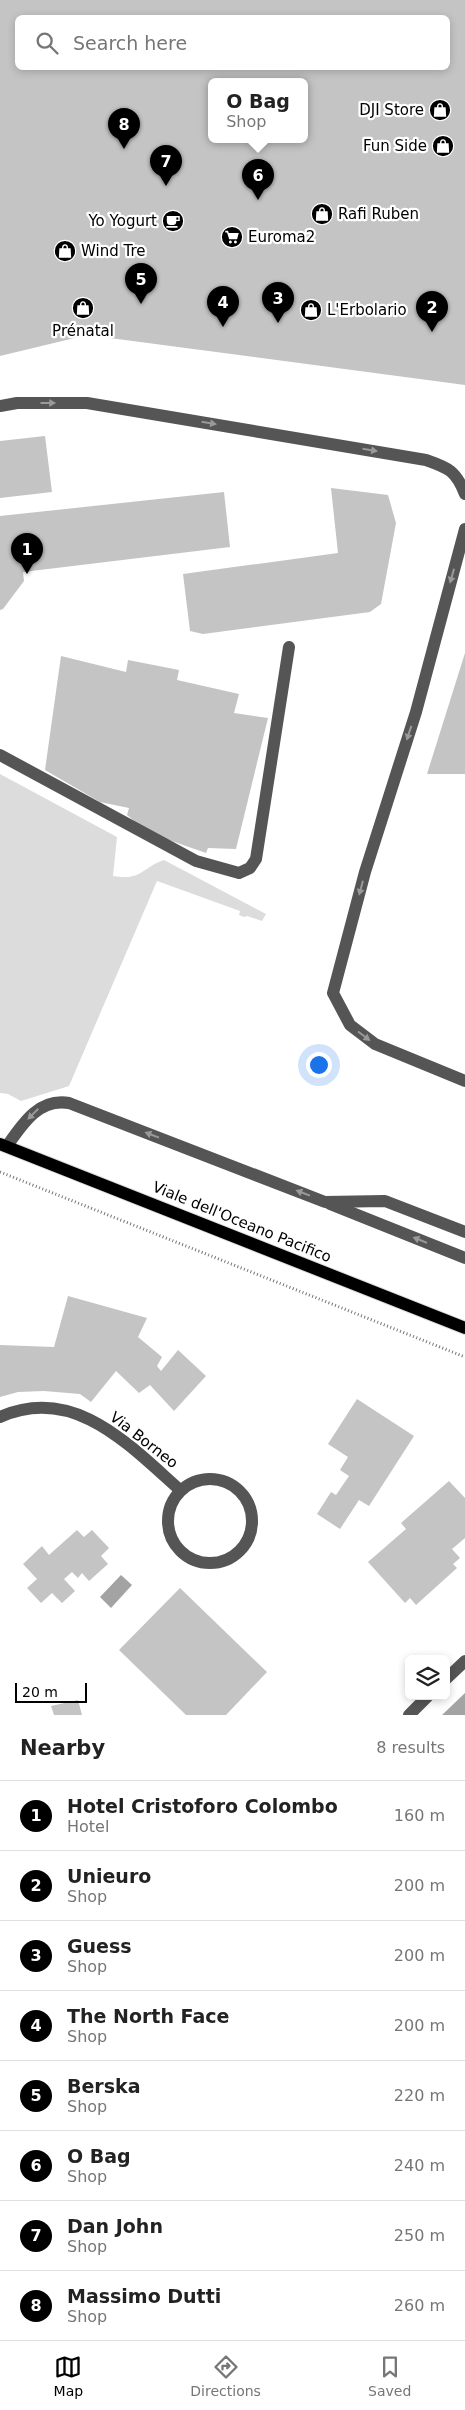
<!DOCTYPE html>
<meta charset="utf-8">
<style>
:root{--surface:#fff;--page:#f6f6f6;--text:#222;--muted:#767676;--line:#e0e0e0;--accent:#000}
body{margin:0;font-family:"DejaVu Sans",sans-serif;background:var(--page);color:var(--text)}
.controls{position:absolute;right:15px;bottom:15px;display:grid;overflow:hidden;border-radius:8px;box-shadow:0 2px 8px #0003}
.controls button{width:45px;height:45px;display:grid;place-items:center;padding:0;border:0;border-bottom:1px solid var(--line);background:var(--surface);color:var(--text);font:25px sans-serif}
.scale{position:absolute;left:15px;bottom:12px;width:72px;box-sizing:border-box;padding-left:5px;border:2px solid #000;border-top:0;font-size:14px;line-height:18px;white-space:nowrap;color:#000;-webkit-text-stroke:4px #fff;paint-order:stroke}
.you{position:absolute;left:318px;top:1064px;width:18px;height:18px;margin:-12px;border:4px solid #fff;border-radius:50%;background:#1a73e8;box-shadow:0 0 0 8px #1a73e833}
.badge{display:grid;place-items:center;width:32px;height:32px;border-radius:50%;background:var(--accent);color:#fff;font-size:16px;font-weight:700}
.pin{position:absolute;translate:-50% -41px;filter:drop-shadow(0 1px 2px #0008)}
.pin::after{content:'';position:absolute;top:26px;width:18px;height:15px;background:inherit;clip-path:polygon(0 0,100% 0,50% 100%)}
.popup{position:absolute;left:208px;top:78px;width:100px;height:65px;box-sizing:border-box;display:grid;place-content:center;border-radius:8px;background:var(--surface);filter:drop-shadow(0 1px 4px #0005);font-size:16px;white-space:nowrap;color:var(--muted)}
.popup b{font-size:19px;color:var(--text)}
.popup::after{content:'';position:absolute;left:50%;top:100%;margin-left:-10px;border:10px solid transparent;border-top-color:var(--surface)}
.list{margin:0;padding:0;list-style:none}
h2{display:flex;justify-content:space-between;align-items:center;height:65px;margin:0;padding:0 20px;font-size:21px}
h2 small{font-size:16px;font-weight:400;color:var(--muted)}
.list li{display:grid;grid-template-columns:32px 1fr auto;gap:15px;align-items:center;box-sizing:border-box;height:70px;padding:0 20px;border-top:1px solid var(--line)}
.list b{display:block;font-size:19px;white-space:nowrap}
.list p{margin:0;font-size:16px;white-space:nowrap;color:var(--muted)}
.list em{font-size:16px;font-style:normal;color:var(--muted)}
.icon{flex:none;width:28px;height:28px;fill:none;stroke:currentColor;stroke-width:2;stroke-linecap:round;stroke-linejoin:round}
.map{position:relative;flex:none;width:465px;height:1715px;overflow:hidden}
.search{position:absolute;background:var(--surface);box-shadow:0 2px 8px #0003;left:15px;right:15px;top:15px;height:55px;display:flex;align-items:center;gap:12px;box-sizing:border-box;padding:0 18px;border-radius:8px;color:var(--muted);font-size:19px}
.sheet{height:625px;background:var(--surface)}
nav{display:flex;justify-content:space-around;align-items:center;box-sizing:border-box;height:70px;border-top:1px solid var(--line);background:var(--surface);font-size:14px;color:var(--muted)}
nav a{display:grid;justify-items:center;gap:2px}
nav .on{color:var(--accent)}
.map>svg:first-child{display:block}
.green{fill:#dcdcdc}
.water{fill:#a3a3a3}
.building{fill:#c4c4c4;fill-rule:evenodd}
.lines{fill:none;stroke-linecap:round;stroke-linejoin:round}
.major-casing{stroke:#dbdbdb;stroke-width:14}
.path{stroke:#777;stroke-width:3;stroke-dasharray:1 2.5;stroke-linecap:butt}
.minor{stroke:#555;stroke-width:12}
.major{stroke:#000;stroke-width:12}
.oneway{fill:#999}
.labels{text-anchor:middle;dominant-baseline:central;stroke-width:4.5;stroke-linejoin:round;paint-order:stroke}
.poi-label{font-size:15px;fill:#000;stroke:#fff;text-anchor:start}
.street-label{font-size:15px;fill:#000;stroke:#fff}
</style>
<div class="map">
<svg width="465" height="1715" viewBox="0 0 465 1715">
<rect width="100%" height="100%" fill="#fff"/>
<path class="green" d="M0,774L117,837L113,876C142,881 141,868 164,860L266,914L262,921L247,916L244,917L239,915L240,911L157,881L69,1086L21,1101L8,1094L0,1093Z"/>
<g class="water">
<path d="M121,1575L132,1585L111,1608L100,1597Z"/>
<path d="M465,1693V1715H442Z"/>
</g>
<g class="building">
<path d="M0,0H465V385L87,335L0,356ZM18,18H448V68H18ZM212,81H304V139H212Z"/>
<path d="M45,436L52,492L0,498V441Z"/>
<path d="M331,488L388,495L396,523L381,604L370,612L203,634L190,631L183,574L338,553Z"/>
<path d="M224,492L230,547L23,572L24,581L3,609L0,610V516Z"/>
<path d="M465,653V774H427Z"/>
<path d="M61,656L126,672L128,660L179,670L177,680L239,694L234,713L268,718L236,849L208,848L206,853L149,833L127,815L129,808L100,802L45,770Z"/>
<path d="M68,1296L147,1318L138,1337L162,1357L157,1366L161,1371L178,1350L206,1376L174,1411L150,1385L139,1393L116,1371L91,1402L80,1394L44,1391L18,1392L0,1397V1345L54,1347Z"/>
<path d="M357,1399L414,1436L369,1506L359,1500L340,1529L317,1514L331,1492L336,1495L349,1476L340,1470L348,1457L328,1444Z"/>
<path d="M449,1481L465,1498V1538L452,1549L460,1558L453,1564L457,1568L416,1605L410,1598L405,1603L368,1562L406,1529L401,1523Z"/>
<path d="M77,1530L84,1537L92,1530L109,1548L101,1556L108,1564L89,1581L82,1573L78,1578L72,1572L64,1579L75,1591L62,1603L52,1593L41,1603L27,1588L37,1579L23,1564L42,1546L49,1555Z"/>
<path d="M180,1588L267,1672L226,1715H186L119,1650Z"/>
<path d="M78,1700L82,1715H54L51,1706Z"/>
</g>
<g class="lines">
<g class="major-casing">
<path id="major" d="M0,1144L465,1328"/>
</g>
<path class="path" d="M0,1172L465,1357"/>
<g class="minor">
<path d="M0,406L17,403H87L426,460C449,468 456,471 465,494"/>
<path d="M465,529L416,712L365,872L333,993L350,1025L375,1044L465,1081"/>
<path d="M0,755L196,861L239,873L250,868L256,859L289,647"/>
<path d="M7,1146C23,1123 39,1098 69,1103L325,1202L385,1201L465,1232"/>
<path d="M330,1204L465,1258"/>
<path d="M0,1417C74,1384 129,1445 180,1490"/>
<circle cx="210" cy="1521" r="42"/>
<path d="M446,1679L465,1661"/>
<path d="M409,1715L428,1696"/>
</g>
<use href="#major" class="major"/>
</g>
<defs><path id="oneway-solid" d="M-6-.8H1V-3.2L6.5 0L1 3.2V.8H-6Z" transform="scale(1.25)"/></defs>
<g class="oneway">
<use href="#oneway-solid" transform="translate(48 403)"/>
<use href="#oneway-solid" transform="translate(209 423) rotate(9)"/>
<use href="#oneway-solid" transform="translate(370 450) rotate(9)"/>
<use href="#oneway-solid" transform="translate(452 576) rotate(106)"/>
<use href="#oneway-solid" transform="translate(409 733) rotate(108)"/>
<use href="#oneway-solid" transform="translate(361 888) rotate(105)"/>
<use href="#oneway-solid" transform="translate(364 1036) rotate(37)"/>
<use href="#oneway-solid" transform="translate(33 1114) rotate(135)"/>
<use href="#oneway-solid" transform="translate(152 1135) rotate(-159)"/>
<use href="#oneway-solid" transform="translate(303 1193) rotate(-159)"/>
<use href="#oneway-solid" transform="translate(420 1240) rotate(-158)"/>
</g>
<defs>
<g id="shop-disc" transform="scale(1.125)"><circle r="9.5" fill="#000" stroke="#fff"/><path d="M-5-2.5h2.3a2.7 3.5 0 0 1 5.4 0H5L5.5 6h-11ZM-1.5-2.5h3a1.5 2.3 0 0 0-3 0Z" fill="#fff"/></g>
<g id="cafe-disc" transform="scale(1.125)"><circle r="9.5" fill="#000" stroke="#fff"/><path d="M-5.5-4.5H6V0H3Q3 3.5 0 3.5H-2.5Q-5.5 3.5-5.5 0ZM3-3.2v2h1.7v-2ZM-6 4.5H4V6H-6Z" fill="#fff"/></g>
<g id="supermarket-disc" transform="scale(1.125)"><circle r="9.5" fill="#000" stroke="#fff"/><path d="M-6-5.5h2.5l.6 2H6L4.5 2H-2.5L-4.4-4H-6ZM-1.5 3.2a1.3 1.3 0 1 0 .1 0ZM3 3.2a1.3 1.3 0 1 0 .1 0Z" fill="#fff"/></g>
</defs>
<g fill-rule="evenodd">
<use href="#shop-disc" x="440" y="110"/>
<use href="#shop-disc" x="443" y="146"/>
<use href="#shop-disc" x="322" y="214"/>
<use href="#cafe-disc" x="173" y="221"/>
<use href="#supermarket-disc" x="232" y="237"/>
<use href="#shop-disc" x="65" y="251"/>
<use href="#shop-disc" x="83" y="308"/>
<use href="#shop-disc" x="311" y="310"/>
</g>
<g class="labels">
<g class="poi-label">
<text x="424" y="110" text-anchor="end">DJI Store</text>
<text x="427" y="146" text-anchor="end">Fun Side</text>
<text x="338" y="214">Rafi Ruben</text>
<text x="157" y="221" text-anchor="end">Yo Yogurt</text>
<text x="248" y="237">Euroma2</text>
<text x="81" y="251">Wind Tre</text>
<text x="327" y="310">L'Erbolario</text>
<text x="83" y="331" text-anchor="middle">Prénatal</text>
</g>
<g class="street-label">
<text transform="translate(242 1222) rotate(22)">Viale dell'Oceano Pacifico</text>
<text transform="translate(144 1440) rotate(38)">Via Borneo</text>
</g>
</g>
</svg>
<div class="controls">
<button><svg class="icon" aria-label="layers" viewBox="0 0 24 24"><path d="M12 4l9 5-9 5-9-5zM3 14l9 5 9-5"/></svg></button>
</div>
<div class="scale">20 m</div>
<div class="you"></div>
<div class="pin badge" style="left:27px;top:574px">1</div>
<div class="pin badge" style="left:432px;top:332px">2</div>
<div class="pin badge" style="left:278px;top:323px">3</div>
<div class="pin badge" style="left:223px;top:327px">4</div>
<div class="pin badge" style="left:141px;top:304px">5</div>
<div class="pin badge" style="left:258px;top:200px">6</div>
<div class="popup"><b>O Bag</b>Shop</div>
<div class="pin badge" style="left:166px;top:186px">7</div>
<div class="pin badge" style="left:124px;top:149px">8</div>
<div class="search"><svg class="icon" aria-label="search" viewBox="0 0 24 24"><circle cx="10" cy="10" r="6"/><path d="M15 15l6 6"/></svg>Search here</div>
</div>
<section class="sheet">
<h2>Nearby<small>8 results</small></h2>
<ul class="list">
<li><span class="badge">1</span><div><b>Hotel Cristoforo Colombo</b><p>Hotel</p></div><em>160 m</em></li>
<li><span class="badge">2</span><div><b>Unieuro</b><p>Shop</p></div><em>200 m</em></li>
<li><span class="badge">3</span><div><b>Guess</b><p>Shop</p></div><em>200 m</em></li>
<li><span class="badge">4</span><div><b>The North Face</b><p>Shop</p></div><em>200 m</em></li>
<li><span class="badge">5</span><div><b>Berska</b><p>Shop</p></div><em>220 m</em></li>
<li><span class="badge">6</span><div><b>O Bag</b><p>Shop</p></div><em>240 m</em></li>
<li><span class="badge">7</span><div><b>Dan John</b><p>Shop</p></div><em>250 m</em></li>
<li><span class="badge">8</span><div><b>Massimo Dutti</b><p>Shop</p></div><em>260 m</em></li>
</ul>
</section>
<nav>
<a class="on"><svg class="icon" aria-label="map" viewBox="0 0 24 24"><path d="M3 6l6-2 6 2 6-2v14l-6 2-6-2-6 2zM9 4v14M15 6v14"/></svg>Map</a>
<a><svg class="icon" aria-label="directions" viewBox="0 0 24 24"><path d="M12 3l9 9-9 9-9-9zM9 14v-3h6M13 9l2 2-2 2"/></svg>Directions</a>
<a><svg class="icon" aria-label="saved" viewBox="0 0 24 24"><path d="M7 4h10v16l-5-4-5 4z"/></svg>Saved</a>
</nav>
